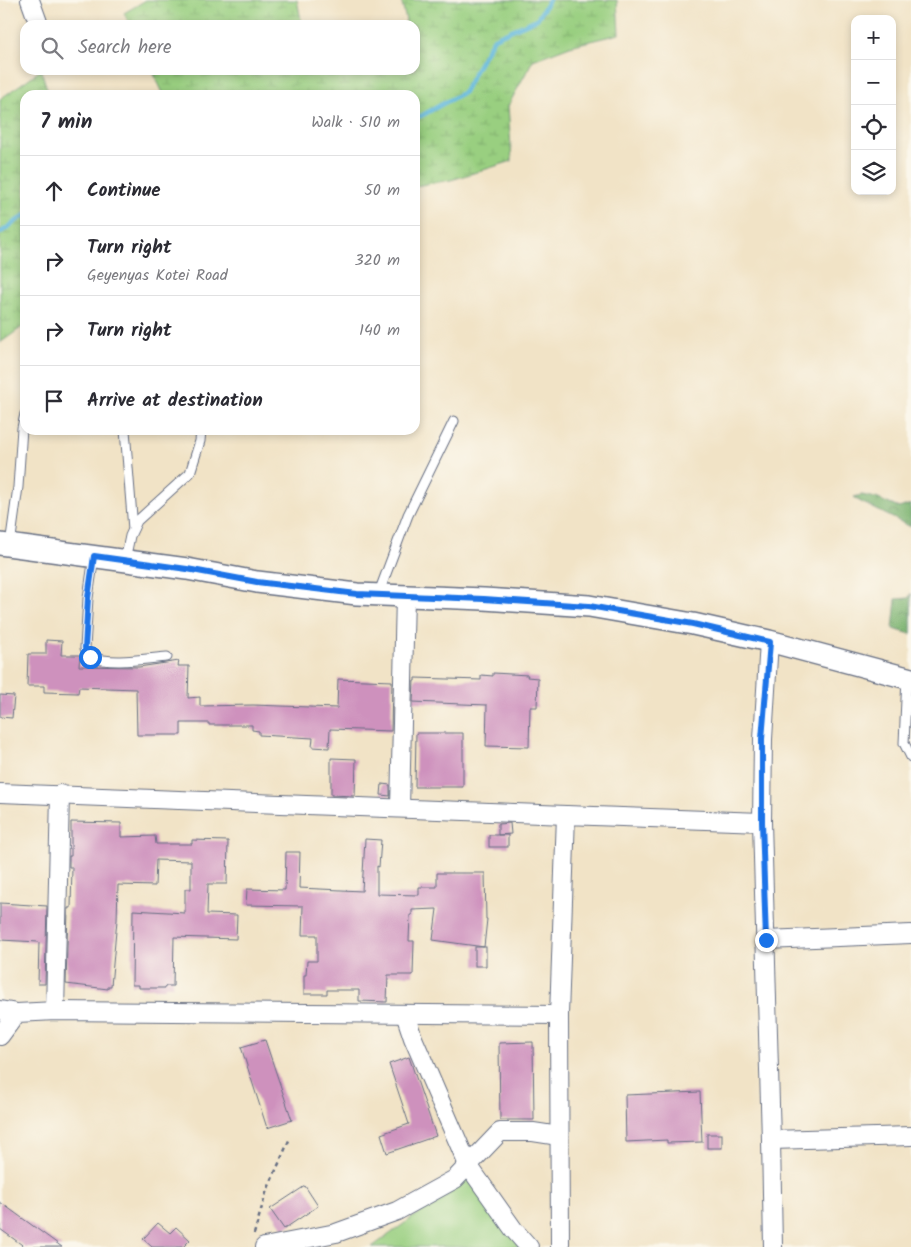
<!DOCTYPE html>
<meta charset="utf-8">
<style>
:root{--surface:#fff;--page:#f7f7f7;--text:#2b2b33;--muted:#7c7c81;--line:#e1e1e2}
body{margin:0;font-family:Kalam,sans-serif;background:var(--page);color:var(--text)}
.controls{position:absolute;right:15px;top:15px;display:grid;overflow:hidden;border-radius:10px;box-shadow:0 2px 8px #0003}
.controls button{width:45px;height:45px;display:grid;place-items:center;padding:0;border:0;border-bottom:1px solid var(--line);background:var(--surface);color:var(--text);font:25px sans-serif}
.stop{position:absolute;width:15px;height:15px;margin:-11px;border:4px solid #1a73e8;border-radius:50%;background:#fff}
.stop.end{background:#1a73e8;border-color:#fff;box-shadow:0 1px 5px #0008}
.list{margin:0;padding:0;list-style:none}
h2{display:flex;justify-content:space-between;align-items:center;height:65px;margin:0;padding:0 20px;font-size:21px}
h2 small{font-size:16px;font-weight:400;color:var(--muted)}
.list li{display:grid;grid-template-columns:32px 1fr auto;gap:15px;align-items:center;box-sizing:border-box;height:70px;padding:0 20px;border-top:1px solid var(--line)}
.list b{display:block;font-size:19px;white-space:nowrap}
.list p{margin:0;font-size:16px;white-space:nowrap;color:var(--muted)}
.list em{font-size:16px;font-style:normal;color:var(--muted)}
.icon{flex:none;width:28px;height:28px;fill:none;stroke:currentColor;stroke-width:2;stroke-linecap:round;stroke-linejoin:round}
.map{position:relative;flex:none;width:911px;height:1247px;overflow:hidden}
.search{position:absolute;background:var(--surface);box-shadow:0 2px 8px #0003;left:20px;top:20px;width:400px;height:55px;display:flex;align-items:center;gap:12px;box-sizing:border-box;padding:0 18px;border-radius:15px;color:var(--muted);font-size:19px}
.panel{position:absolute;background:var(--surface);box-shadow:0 2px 8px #0003;left:20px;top:90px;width:400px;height:345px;border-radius:15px}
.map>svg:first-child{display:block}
.green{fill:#99cf80;stroke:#5a7f6f}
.forest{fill:url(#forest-crowns);stroke:#4a7066}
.wetland{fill:url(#wetland-marsh);stroke:#5a7f6f}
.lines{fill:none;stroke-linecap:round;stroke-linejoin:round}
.stream{stroke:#60b8dd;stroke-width:4.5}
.building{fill:#ce91bd}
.service-casing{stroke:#666e82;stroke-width:11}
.minor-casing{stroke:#666e82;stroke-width:20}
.tertiary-casing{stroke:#666e82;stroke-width:24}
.path{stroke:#666e82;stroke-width:2.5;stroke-dasharray:4 4;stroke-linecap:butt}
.service{stroke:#fff;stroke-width:9}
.minor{stroke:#fff;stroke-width:18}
.tertiary{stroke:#fff;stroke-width:21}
.route{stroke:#1a73e8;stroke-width:6}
</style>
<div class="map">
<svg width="911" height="1247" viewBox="0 0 911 1247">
<defs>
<pattern id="forest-crowns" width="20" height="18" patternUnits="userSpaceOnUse" patternTransform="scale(1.25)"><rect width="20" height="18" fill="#7ab26e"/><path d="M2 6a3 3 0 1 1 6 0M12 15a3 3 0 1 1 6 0" fill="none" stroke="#63915e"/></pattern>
<pattern id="wetland-marsh" width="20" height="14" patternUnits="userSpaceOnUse" patternTransform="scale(1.25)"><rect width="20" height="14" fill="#99cf80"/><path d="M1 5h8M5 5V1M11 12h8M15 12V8" fill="none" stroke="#83b271"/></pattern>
</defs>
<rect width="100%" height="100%" fill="#fbf7ec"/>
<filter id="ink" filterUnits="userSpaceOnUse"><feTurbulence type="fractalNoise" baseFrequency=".02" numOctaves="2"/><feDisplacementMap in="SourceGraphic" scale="10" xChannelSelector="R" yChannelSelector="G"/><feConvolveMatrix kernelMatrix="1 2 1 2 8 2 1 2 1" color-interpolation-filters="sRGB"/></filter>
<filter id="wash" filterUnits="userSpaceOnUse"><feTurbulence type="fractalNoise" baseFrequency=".0096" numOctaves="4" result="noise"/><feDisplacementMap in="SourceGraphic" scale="20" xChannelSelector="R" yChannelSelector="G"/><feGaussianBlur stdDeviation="1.12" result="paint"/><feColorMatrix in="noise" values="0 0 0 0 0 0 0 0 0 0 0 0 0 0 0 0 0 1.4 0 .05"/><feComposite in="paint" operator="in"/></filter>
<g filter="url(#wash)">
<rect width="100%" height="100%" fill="#f1e3c6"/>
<path class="green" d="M468,1177L520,1247H372Z"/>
<g class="forest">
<path d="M862,495L876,498L899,508L911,504V527L859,501L854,497Z"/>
<path d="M911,593V634L893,629L896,599L909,598Z"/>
</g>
<g class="wetland">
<path d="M146,0H297L302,25H130L124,13Z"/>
<path d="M401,0H617L619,34L570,46L533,60L508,106L512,161L451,180L415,186V95H164L152,70H415V25H404L406,20Z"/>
<path d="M41,70L49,95H25V325L0,343V99Z"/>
</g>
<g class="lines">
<g class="stream">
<path d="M415,117L421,116L464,92L477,67L494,38L537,19L549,0"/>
<path d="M0,233L25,215"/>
</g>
</g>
<g id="blocks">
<g class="building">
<path d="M46,640L62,641L61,655H80L79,666L139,667L179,661L178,666H189L188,698L200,697V706L253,705L337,708L338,679L392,681L391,731L330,729L329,748L312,747L313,738L259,735V731L252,730V725H209V723H181V735H137L136,689L79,687L78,693L44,692V686H27L28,654H46Z"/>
<path d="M493,673L528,675L527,677L538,678L537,707H530L529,747L486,746L487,705L413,702L414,681H415V678L481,680V675L493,676Z"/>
<path d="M0,695L14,696L12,718L0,717Z"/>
<path d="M416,733H463V787H415Z"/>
<path d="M331,758L356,759L355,796L331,795Z"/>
<path d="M382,784L390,785V796L381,795Z"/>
<path d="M71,822L121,823V837L155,836L156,844H192V840L228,841L227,884H208L207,914L237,915L236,939L174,937L173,986H165V988H139V985H132L133,910L185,913V889H191V861L156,860L155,886L118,885L117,920L111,986H108V989L66,984L68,908H71L72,867H69V856H71Z"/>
<path d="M510,823L511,834L498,835V824Z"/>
<rect x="489" y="835" width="19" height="12"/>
<path d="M365,839L381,840L379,867L377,866V894L419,895V887H437V873H485L486,919H487L484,947L433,940L437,909L412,910V915H410L409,941H414L413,975H388L387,1002L359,1001V990H327V994H304V975H306L307,961H317V935H302L303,906L246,905L247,889L285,890L286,852H300L299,888L362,891Z"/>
<path d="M0,903L47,906L45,984H38L39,942L0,940Z"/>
<rect x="475" y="947" width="11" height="19"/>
<path d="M265,1040L292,1120L267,1128L241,1047Z"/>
<path d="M533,1042L534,1120H500L499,1043Z"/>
<path d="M409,1057L436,1136L387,1153L381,1134L409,1124L389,1064Z"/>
<path d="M700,1092L702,1142L667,1143V1140L626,1142L625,1095Z"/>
<rect x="707" y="1134" width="15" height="14"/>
<path d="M305,1186L318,1206L284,1229L270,1209Z"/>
<path d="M0,1202L62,1247H25L0,1229Z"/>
<path d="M158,1223L170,1233L176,1227L190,1240L183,1247H152L143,1239Z"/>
</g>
</g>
</g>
<g filter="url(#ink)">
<use href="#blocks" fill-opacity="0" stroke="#666e82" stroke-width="1"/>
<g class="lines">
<g class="service-casing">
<g id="service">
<path d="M125,430L133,529"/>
<path d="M10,545L18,487L22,428L25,414"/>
<path d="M94,556L88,598L85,648L90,657C113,665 143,659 167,657"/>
<path d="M125,560L130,536L137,521L190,473L200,441L201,430"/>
<path d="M378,595L408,515L454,421"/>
<path d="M907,678L904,743L911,757"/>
</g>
</g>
<g class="minor-casing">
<g id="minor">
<path d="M30,0L39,25"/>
<path d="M769,641L763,739L762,822L771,1140L773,1247"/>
<path d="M0,793L566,815"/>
<path d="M400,808L405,596"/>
<path d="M766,940L911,934"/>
<path d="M0,1010L17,1013"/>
<path d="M55,1011L60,794"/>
<path d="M405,1014L413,1038L468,1165L514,1230L529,1247"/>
<path d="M0,1036L17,1013L55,1011L559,1015"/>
<path d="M771,1140L911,1136"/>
<path d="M264,1247L336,1233L397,1211L455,1179L500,1132H533L559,1136"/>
<path d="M560,1247L559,1015L566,815L762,822"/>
</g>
</g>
<g class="tertiary-casing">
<path id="tertiary" d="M0,544L187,569L257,582L357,594L484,599L589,606L693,624L769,641L911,679"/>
</g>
<path class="path" d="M254,1234L266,1193L290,1138"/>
<use href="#service" class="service"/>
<use href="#minor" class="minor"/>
<use href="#tertiary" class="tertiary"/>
</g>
</g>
<g class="lines" filter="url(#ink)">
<path class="route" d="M90,657L85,648L88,598L94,556L187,569L257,582L357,594L484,599L589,606L693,624L770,642L762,739V822L766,940"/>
</g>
</svg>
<div class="controls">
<button>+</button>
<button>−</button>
<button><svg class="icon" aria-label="locate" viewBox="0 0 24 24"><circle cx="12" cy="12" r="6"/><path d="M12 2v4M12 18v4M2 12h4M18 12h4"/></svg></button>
<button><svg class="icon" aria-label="layers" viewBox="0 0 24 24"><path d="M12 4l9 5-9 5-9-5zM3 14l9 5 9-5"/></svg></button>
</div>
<div class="stop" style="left:90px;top:657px"></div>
<div class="stop end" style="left:766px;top:940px"></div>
<div class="search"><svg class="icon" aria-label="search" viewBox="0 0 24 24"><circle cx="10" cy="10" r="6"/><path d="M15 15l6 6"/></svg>Search here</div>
<section class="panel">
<h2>7 min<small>Walk · 510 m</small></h2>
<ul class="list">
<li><svg class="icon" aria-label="ahead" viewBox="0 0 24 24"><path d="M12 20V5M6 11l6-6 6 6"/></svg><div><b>Continue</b></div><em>50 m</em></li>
<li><svg class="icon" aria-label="right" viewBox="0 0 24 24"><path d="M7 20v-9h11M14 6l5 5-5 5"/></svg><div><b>Turn right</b><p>Geyenyas Kotei Road</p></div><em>320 m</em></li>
<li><svg class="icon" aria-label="right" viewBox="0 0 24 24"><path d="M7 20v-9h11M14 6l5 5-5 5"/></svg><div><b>Turn right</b></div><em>140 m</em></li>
<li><svg class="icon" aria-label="arrive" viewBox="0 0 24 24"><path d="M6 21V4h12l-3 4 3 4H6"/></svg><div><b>Arrive at destination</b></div></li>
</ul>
</section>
</div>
